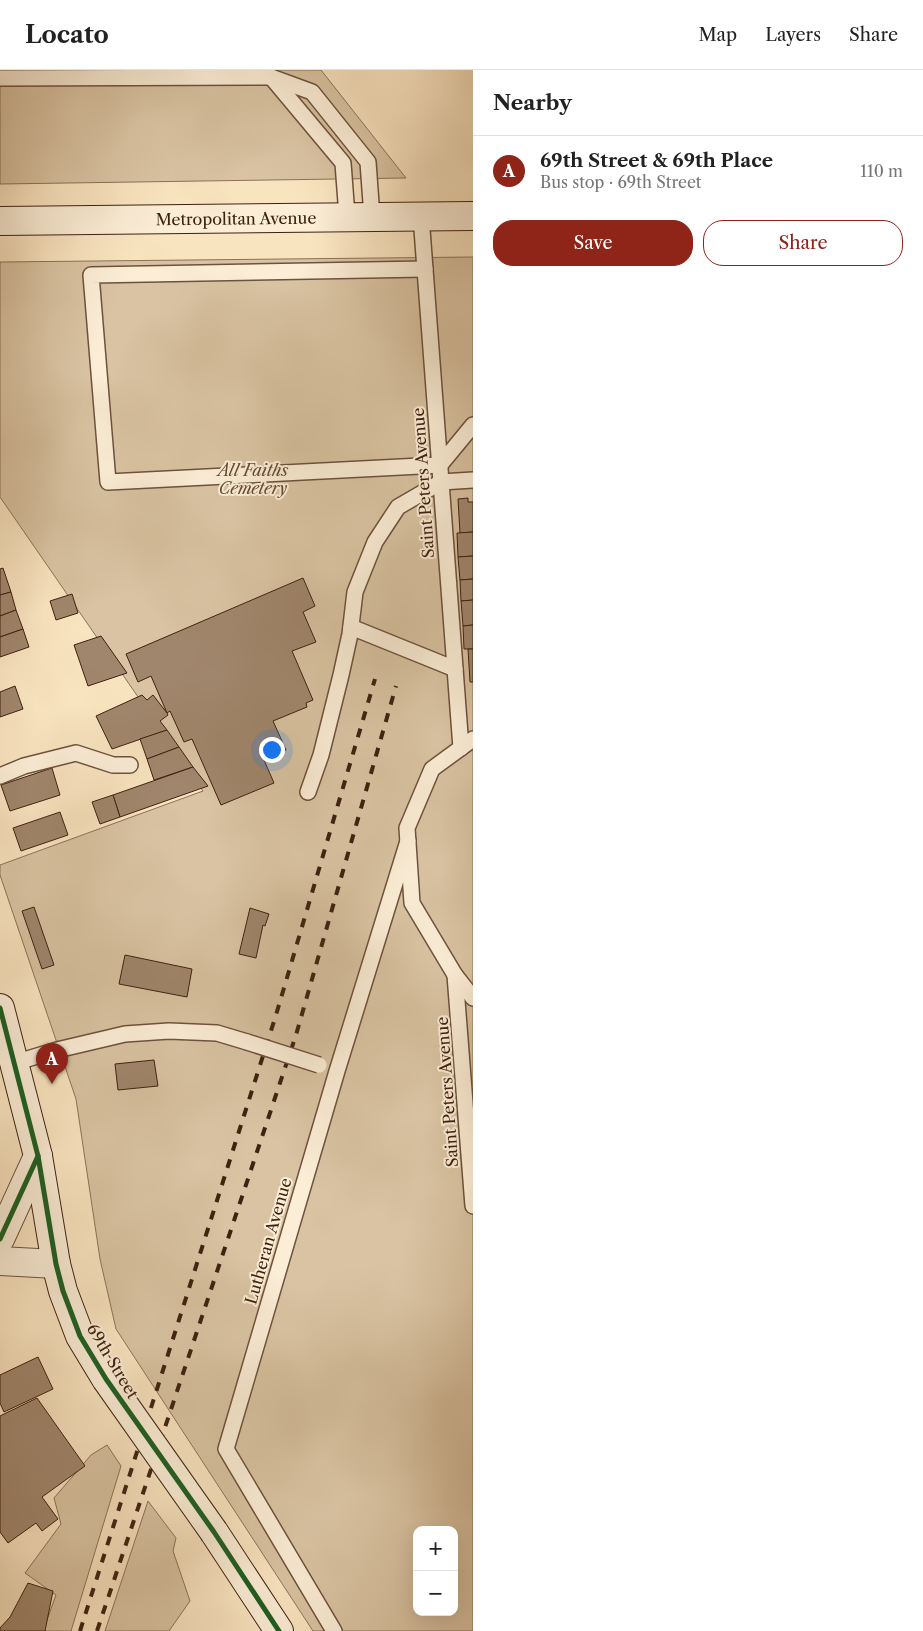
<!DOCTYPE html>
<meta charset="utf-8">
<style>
:root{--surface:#fff;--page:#f2f2f2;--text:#222;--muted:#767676;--line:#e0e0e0;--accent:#8f2418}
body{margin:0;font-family:"Libre Caslon Text",serif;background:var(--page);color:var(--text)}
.controls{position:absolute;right:15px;bottom:15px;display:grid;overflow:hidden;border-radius:10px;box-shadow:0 5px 20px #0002}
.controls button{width:45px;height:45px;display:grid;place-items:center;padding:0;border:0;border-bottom:1px solid var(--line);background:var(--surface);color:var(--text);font:25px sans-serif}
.you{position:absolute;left:271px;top:679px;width:18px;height:18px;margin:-12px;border:4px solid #fff;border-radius:50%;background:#1a73e8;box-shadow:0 0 0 8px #1a73e833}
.badge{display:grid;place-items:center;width:32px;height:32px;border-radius:50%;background:var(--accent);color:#fff;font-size:16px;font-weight:700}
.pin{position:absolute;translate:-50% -41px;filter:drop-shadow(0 1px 2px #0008)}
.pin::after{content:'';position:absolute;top:26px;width:18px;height:15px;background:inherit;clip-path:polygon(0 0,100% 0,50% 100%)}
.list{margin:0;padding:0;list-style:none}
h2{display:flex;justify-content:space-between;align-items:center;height:65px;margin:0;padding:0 20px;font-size:21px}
h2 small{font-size:16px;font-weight:400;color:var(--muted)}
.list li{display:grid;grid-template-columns:32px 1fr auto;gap:15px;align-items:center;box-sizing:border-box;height:70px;padding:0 20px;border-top:1px solid var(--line)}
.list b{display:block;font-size:19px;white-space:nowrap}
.list p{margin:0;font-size:16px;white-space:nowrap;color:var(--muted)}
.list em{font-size:16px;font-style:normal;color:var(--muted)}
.actions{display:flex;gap:10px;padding:15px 20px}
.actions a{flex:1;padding:11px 0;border:1px solid var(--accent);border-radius:20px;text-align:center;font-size:18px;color:var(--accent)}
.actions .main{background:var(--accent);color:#fff}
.map{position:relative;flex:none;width:473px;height:1561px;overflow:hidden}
header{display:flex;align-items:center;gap:30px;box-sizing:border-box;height:70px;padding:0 25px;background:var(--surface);border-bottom:1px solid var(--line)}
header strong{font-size:24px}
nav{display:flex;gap:28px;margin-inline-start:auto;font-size:18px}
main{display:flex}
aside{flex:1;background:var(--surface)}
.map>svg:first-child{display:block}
.green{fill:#d9c3a2;stroke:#8c7259;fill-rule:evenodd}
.building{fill:#a0866c;stroke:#3f2110}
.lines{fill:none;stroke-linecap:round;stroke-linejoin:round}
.service-casing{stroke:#6e523c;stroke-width:18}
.minor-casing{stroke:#6e523c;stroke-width:30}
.secondary-casing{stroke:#3f2110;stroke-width:30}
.service{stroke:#fbedd6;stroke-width:15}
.minor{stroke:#fbedd6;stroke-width:28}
.secondary{stroke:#fbedd6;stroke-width:28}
.rail{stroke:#3f2110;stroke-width:4;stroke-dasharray:9 9;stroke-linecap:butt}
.service-bridge-casing{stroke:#6e523c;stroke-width:18;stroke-linecap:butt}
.secondary-bridge-casing{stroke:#3f2110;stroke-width:30;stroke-linecap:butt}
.service-bridge{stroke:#fbedd6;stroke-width:15}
.secondary-bridge{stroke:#fbedd6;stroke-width:28}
.cycleway-casing{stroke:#fbedd6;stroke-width:8}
.cycleway{stroke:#1b5e20;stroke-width:5}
.labels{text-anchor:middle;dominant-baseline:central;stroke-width:4;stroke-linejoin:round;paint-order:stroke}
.street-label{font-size:16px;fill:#3f2110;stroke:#fbedd6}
.park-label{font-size:16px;font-style:italic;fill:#664a34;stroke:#fbedd6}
</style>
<header>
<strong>Locato</strong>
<nav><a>Map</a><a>Layers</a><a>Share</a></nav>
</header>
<main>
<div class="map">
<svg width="473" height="1561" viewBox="0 0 473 1561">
<rect width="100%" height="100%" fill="#f9e4c0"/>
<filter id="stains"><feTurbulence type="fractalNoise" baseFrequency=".004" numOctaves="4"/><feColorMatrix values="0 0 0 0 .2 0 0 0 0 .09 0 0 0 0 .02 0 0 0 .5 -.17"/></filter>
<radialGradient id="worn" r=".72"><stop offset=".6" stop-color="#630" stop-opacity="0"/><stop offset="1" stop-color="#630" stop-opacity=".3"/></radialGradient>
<g class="green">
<path d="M0,0H321L406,108L0,114Z"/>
<path d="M473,187V1561H313L116,1259L100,1189L76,1029L0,805V795L203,721L0,427V192ZM417,1460H454V1542H417Z"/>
<path d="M107,1375L121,1396L71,1561H43L56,1525L25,1503L61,1454L54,1428L91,1385Z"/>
<path d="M148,1431L176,1468L173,1481L190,1531L169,1561H105Z"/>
</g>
<g class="building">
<path d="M468,428V432H473V462L460,463L458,429Z"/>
<path d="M473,462V486L458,487L457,463Z"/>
<path d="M473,486V509L460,510L458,487Z"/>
<path d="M3,498L11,522L0,525V499Z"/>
<path d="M303,508L315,536L303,542L316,572L292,581L313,630L306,633L307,637L273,651L286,680L264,690L274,713L221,735L192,669L184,672L170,641L167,643L151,606L138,612L126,584Z"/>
<path d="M473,509V530L461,531L460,510Z"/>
<path d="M11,522L16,540L0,546V525Z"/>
<path d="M72,524L78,543L56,550L50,531Z"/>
<path d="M473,530V555L463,556L461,531Z"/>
<path d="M16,540L23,559L0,567V546Z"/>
<path d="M473,555V579H464L463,556Z"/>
<path d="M23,559L29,577L0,587V567Z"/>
<path d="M101,566L127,603L88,616L74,575Z"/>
<path d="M468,579H473V612H470Z"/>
<path d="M15,616L23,639L0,647V622Z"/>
<path d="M142,625L147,630L153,625L167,643L168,645L160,651L167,660L112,679L96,646Z"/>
<path d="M167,660L179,677L147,689L140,669Z"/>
<path d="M179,677L193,697L154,710L147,689Z"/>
<path d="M193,697L208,716L120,747L113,725Z"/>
<path d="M52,698L60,725L10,741L1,715Z"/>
<path d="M113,725L120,747L100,754L92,732Z"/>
<path d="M60,742L68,765L21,781L13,758Z"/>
<path d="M34,837L54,895L42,899L22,841Z"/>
<path d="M250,838L269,844L265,856L263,855L256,888L239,884Z"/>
<path d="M125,885L192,899L187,927L119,914Z"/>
<path d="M154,990L158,1016L118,1020L115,994Z"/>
<path d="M38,1287L53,1319L4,1342L0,1333V1305Z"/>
<path d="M37,1328L85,1396L42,1427L58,1449L42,1461L36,1453L8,1473L0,1462V1346Z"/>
<path d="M28,1513L53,1521L45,1561H0V1558L10,1547Z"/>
</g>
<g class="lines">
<g class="service-casing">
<g id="service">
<path d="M263,2L271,7L312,22L368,92L372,147"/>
<path d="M0,8L271,7"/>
<path d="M272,8L343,93L347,146"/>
<path d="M421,146L461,678"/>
<path d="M425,199L91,205L108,412L440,395L473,355"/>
<path d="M351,557L455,599"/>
<path d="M473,669L432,699L407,758L412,833L455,905L473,928"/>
<path d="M0,706L24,696L76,683L113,695H130"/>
<path d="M308,722L321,685L341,605L350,564L355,522L375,472L398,437L441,412L473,410"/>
<path d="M455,905L473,1136"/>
<path d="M14,993L57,980L125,964L169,961L217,963L247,972"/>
<path d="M334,1561L226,1379L337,1001L408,771"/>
</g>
</g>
<g class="minor-casing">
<g id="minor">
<path d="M0,1169L38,1086"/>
<path d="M0,1191L56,1194"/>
</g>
</g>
<g class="secondary-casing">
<g id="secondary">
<path id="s1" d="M0,151L473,146"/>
<path d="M0,938L38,1086L56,1194L63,1221L80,1266L106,1309"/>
<path d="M214,1462L279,1561"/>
</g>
</g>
<use href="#service" class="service"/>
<use href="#minor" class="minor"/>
<use href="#secondary" class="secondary"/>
<g class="rail">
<path d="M80,1561L276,945L375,609"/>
<path d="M97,1561L296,965L396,616"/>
</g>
<g class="service-bridge-casing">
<path id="service-bridge" d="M247,972L319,995"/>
</g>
<g class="secondary-bridge-casing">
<path id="secondary-bridge" d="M106,1309L214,1462"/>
</g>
<use href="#service-bridge" class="service-bridge"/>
<use href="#secondary-bridge" class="secondary-bridge"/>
<g class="cycleway-casing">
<g id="cycleway">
<path d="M0,938L38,1086L56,1194L63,1221L80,1266L106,1309L214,1462L279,1561"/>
<path d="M0,1169L38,1086"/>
</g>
</g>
<use href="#cycleway" class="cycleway"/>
</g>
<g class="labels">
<g class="street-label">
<text stroke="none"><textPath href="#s1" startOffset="236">Metropolitan Avenue</textPath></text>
<text transform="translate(423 413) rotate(-94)">Saint Peters Avenue</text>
<text transform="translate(447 1022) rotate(-94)">Saint Peters Avenue</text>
<text transform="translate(268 1171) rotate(-74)">Lutheran Avenue</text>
<text transform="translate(113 1291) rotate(59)">69th Street</text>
</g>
<g class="park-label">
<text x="253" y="400">All Faiths<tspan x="253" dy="18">Cemetery</tspan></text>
</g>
</g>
<rect width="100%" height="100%" filter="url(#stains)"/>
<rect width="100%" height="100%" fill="url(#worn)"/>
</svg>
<div class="controls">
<button>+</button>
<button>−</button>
</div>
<div class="you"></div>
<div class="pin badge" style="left:52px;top:1014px">A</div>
</div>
<aside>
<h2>Nearby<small></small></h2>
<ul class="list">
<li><span class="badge">A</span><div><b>69th Street &amp; 69th Place</b><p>Bus stop · 69th Street</p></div><em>110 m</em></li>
</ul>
<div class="actions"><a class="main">Save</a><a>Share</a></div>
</aside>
</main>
